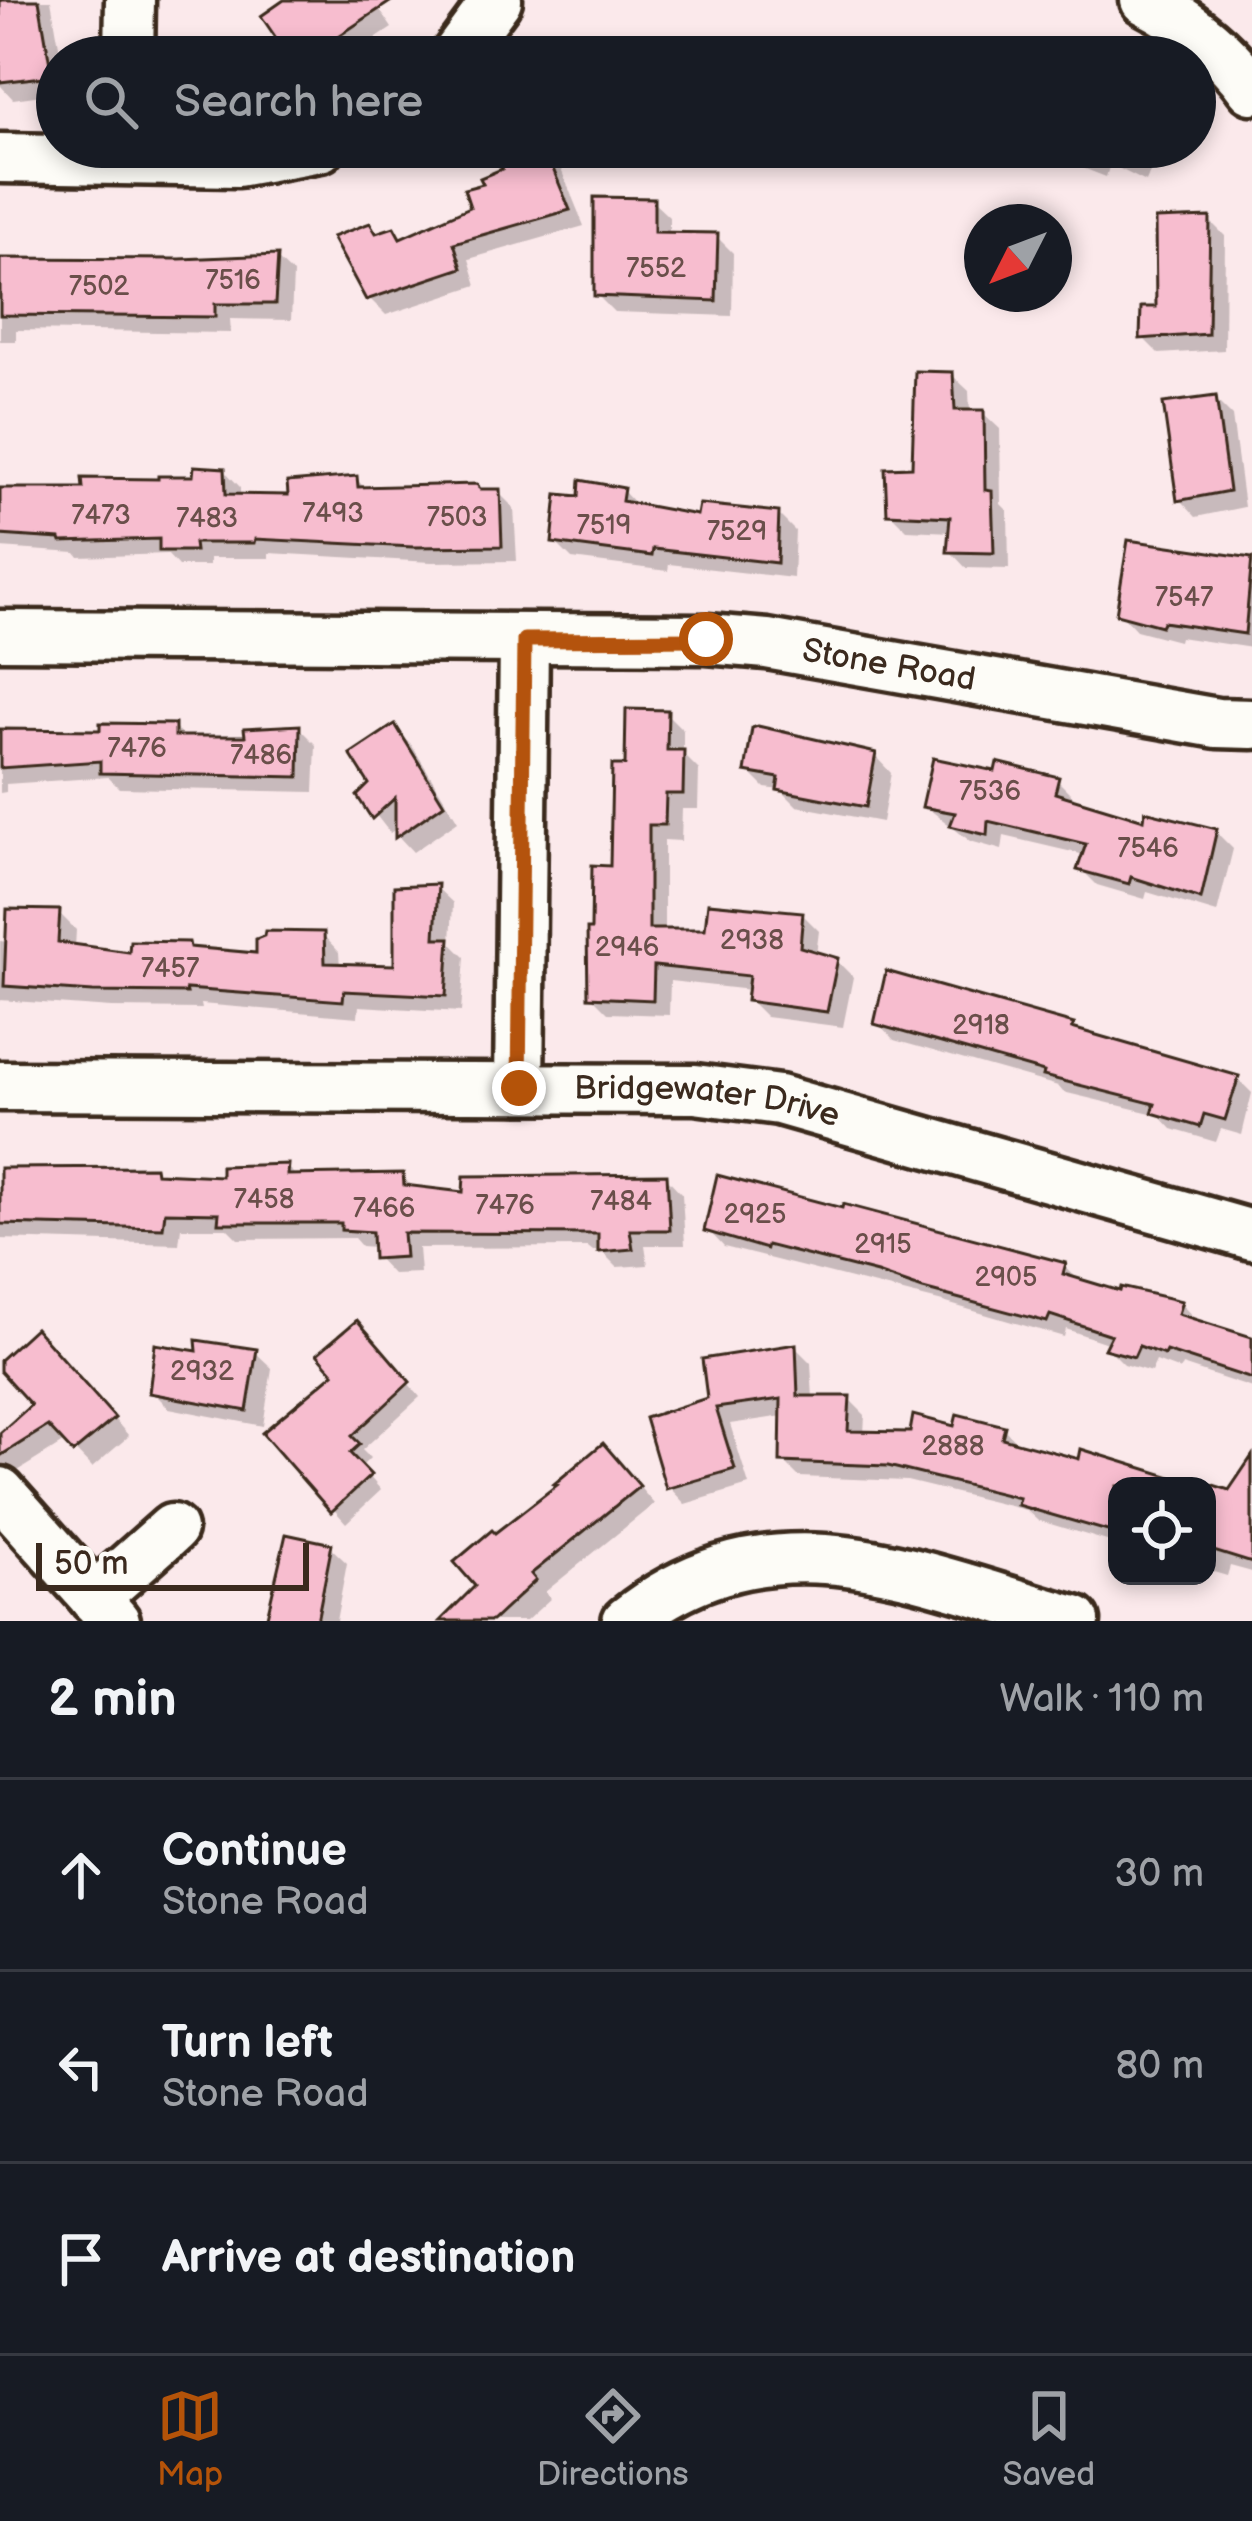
<!DOCTYPE html>
<meta charset="utf-8">
<style>
:root{--surface:#171b24;--page:#242831;--text:#f1f3f6;--muted:#9ea1a6;--line:#363941;--accent:#b45309}
body{margin:0;font-family:"Balsamiq Sans",sans-serif;background:var(--page);color:var(--text)}
.controls{position:absolute;right:36px;bottom:36px;display:grid;overflow:hidden;border-radius:24px;box-shadow:0 6px 18px #0003}
.controls button{width:108px;height:108px;display:grid;place-items:center;padding:0;border:0;border-bottom:3px solid var(--line);background:var(--surface);color:var(--text);font:60px sans-serif}
.compass{position:absolute;left:964px;top:204px;width:108px;height:108px;border-radius:50%;background:var(--surface);box-shadow:0 6px 18px #0003;rotate:228deg}
.scale{position:absolute;left:36px;bottom:30px;width:273px;box-sizing:border-box;padding-left:12px;border:6px solid #3b2a1e;border-top:0;font-size:33px;line-height:42px;white-space:nowrap;color:#3b2a1e;-webkit-text-stroke:9px #fdfcf7;paint-order:stroke}
.stop{position:absolute;width:36px;height:36px;margin:-27px;border:9px solid #b45309;border-radius:50%;background:#fff}
.stop.end{background:#b45309;border-color:#fff;box-shadow:0 3px 12px #0008}
.list{margin:0;padding:0;list-style:none}
h2{display:flex;justify-content:space-between;align-items:center;height:156px;margin:0;padding:0 48px;font-size:51px}
h2 small{font-size:39px;font-weight:400;color:var(--muted)}
.list li{display:grid;grid-template-columns:78px 1fr auto;gap:36px;align-items:center;box-sizing:border-box;height:192px;padding:0 48px;border-top:3px solid var(--line)}
.list b{display:block;font-size:45px;white-space:nowrap}
.list p{margin:0;font-size:39px;white-space:nowrap;color:var(--muted)}
.list em{font-size:39px;font-style:normal;color:var(--muted)}
.icon{flex:none;width:66px;height:66px;fill:none;stroke:currentColor;stroke-width:2;stroke-linecap:round;stroke-linejoin:round}
.map{position:relative;flex:none;width:1252px;height:1621px;overflow:hidden}
.search{position:absolute;background:var(--surface);box-shadow:0 6px 18px #0003;left:36px;right:36px;top:36px;height:132px;display:flex;align-items:center;gap:30px;box-sizing:border-box;padding:0 42px;border-radius:66px;color:var(--muted);font-size:45px}
.sheet{height:732px;background:var(--surface)}
nav{display:flex;justify-content:space-around;align-items:center;box-sizing:border-box;height:168px;border-top:3px solid var(--line);background:var(--surface);font-size:33px;color:var(--muted)}
nav a{display:grid;justify-items:center;gap:6px}
nav .on{color:var(--accent)}
.map>svg:first-child{display:block}
.shadow{fill:#0003}
.building{fill:#f7bdcf;stroke:#3b2a1e;stroke-width:3}
.lines{fill:none;stroke-linecap:round;stroke-linejoin:round}
.minor-casing{stroke:#3b2a1e;stroke-width:57}
.minor{stroke:#fdfcf7;stroke-width:48}
.route{stroke:#b45309;stroke-width:15}
.labels{text-anchor:middle;dominant-baseline:central;stroke-width:9;stroke-linejoin:round;paint-order:stroke}
.number-label{font-size:27px;fill:#6a4f4a}
.street-label{font-size:33px;fill:#3b2a1e;stroke:#fdfcf7}
</style>
<div class="map">
<svg width="1252" height="1621" viewBox="0 0 1252 1621">
<rect width="100%" height="100%" fill="#fbe9eb"/>
<filter id="ink" filterUnits="userSpaceOnUse"><feTurbulence type="fractalNoise" baseFrequency=".00833" numOctaves="2"/><feDisplacementMap in="SourceGraphic" scale="24" xChannelSelector="R" yChannelSelector="G"/><feConvolveMatrix kernelMatrix="1 2 1 2 8 2 1 2 1" color-interpolation-filters="sRGB"/></filter>
<g filter="url(#ink)">
<g class="shadow">
<path d="M0,0H51L61,57H57V93L13,99L0,85Z"/>
<path d="M289,0H373L392,28L348,57H293Z"/>
<path d="M839,52L844,57H739V55Z"/>
<path d="M498,147H552L584,226L469,259L477,285L386,315L369,298L378,236L393,230L403,240L474,209L506,171Z"/>
<path d="M1013,147V161L890,165L873,147Z"/>
<path d="M1029,147H1160L1146,182L1110,164L1106,177Z"/>
<path d="M652,201L669,217V236H716L733,253L732,316L614,312L597,295Z"/>
<path d="M1209,220L1225,236L1224,350L1159,354L1143,338Z"/>
<path d="M276,258L293,274L291,320L230,319L231,333L16,330V341H0V260L180,262Z"/>
<path d="M952,375L969,391L970,413H983L1000,429L1001,504L1008,511L1009,569L966,568L950,551L952,532L907,530L890,513L915,470Z"/>
<path d="M1215,399L1232,416L1244,507L1196,517L1180,500Z"/>
<path d="M224,470L240,487V497L291,498L356,479L367,490L498,492L514,508L517,561L431,562L269,553V558H209V566H178L167,554L79,557L76,553L0,548V491H87L195,479Z"/>
<path d="M623,491L639,508L700,519L778,514L795,531L793,578L669,564L668,571L572,559L555,542L582,500Z"/>
<path d="M1130,544L1252,561V648L1179,637L1178,641L1136,630L1120,613Z"/>
<path d="M666,713L683,730V754L699,770L698,809H682L681,841L664,840V932H708L802,914L819,931L816,955L836,960L853,977L843,1027L766,1017L749,1000L750,990L670,981L669,1015L608,1013L591,996L628,768Z"/>
<path d="M174,727L185,739H249L299,728L316,745L314,792L119,788L108,777L6,784V792L0,793V732L103,734Z"/>
<path d="M394,728L411,744L458,821L413,852L398,836V827L390,833L361,796L373,784Z"/>
<path d="M875,756L891,773L882,822L797,806L781,790L765,788L748,771Z"/>
<path d="M997,775L1057,780L1074,797L1073,801L1147,824L1216,832L1233,849L1217,913L1147,892L1145,899L1097,885L1081,869L1085,855L1004,836L1002,850L970,841L925,806Z"/>
<path d="M436,887L453,903L451,943L465,957L461,1012L359,1006L358,1017L201,1004L202,1009L111,1008L0,1000V941L8,942L59,913L76,930L75,948L132,955L188,945L194,951L259,957L323,935L339,952L340,967L396,968Z"/>
<path d="M888,975L1073,1026L1080,1034L1238,1079L1252,1093L1242,1135L1221,1129L1216,1142L1172,1129L1159,1115L1063,1092L1058,1086L894,1040L878,1023Z"/>
<path d="M287,1167L298,1178L402,1176L414,1189L466,1196L666,1177L682,1194L685,1245H645L648,1265L617,1267L601,1251H593L588,1247L418,1248L420,1273L392,1274L376,1257L375,1247L361,1246L354,1238L238,1239L227,1228H181L179,1244L0,1239V1172L154,1170L160,1176L223,1179Z"/>
<path d="M708,1230L1064,1266L1081,1282L1122,1295L1181,1304L1197,1321L1252,1340V1388L1182,1365L1180,1370L1156,1361L1151,1372L1124,1364L1108,1348L1110,1344L1066,1329L1064,1337L943,1302L724,1247Z"/>
<path d="M369,1337L420,1397L362,1450L370,1458L361,1467L381,1490L346,1523L266,1434L339,1374Z"/>
<path d="M795,1347L811,1363L813,1399H849L865,1415L864,1434L1004,1429L1021,1447L1171,1486H1117V1544L1037,1520L1026,1510L907,1481L799,1477L783,1461V1416L730,1424L749,1485L685,1504L669,1487L710,1400Z"/>
<path d="M52,1349L129,1436L92,1468L66,1441L13,1474L0,1460V1437L35,1405L0,1364Z"/>
<path d="M255,1352L272,1368L263,1426L169,1408L152,1391L200,1355Z"/>
<path d="M619,1463L654,1504L545,1592L551,1598L526,1621H487L479,1586L495,1537Z"/>
<path d="M1207,1486L1230,1493H1252V1572L1230,1566L1227,1576L1207,1570Z"/>
<path d="M330,1547L347,1563L336,1621H269Z"/>
</g>
<g class="building">
<path d="M0,0H39L52,76L0,82Z"/>
<path d="M284,0H393L307,57H289L261,16Z"/>
<path d="M495,147H544L570,210L454,243L462,268L366,300L332,237L370,223L376,233L394,227L400,238L470,207L464,189L483,184L480,178L502,169Z"/>
<path d="M594,197L654,198V232L718,233L716,301L594,296Z"/>
<path d="M1210,217L1208,334L1140,339L1141,307H1156L1155,219Z"/>
<path d="M278,255L275,304H215V317L0,315V258L180,259Z"/>
<path d="M915,371L953,372L955,410H984L985,490L992,491L994,553L947,552L950,517L887,514L885,468L912,467Z"/>
<path d="M1216,396L1229,491L1177,501L1163,403Z"/>
<path d="M194,466L225,468L226,494L288,495L287,482L357,476L358,487L477,484L480,489H500L502,546L413,547L255,539L254,543H194L195,551H159V539L61,542L60,539L0,535V488H83L82,478L158,479V476H193Z"/>
<path d="M580,480L624,488L622,501L697,515L699,504L779,512L777,563L653,549L652,556L552,543L557,494L579,496Z"/>
<path d="M1128,540L1252,558L1245,634L1163,622L1161,626L1116,614Z"/>
<path d="M626,709L668,710L667,750H684L683,794H666L665,825H649V929H705L708,903L803,912L800,947L838,958L827,1012L746,1001L749,976L654,966L653,1000L588,997L587,929H591L592,865L610,866L612,765H625Z"/>
<path d="M100,723L175,724V736H245L244,728L300,725L299,777L100,773V761L0,768V729L100,730Z"/>
<path d="M395,724L444,804L395,838V798L372,819L357,796L369,784L350,754Z"/>
<path d="M758,726L876,753L866,807L777,790L779,778L745,772L752,728Z"/>
<path d="M933,758L995,771L997,762L1059,777L1055,793L1144,820L1145,811L1217,829L1201,899L1131,877L1129,884L1077,870L1086,844L988,821L987,835L950,826L955,813L922,807Z"/>
<path d="M438,884L435,938H450L446,996L344,991L343,1001L186,989L187,993L93,992L4,986L7,909L60,910L58,942L129,952L130,941L189,942L190,947L256,953V939L264,936L265,931L324,932L325,963L394,965V886Z"/>
<path d="M886,971L1074,1024L1072,1028L1239,1076L1225,1120L1204,1114L1200,1127L1152,1113L1155,1104L1043,1076L1044,1072L874,1024Z"/>
<path d="M288,1164L287,1175L403,1173L404,1185L463,1192L464,1176L667,1174L670,1230H630L633,1249L598,1252V1234L403,1233L405,1257L373,1259L372,1232L341,1230V1223H218L219,1213L165,1212L163,1228L0,1224V1168L155,1167L156,1173L221,1176V1166Z"/>
<path d="M717,1175L842,1208L843,1204L1066,1263L1063,1274L1120,1291L1121,1287L1182,1301L1178,1314L1252,1337V1379L1166,1351L1164,1355L1139,1346L1134,1357L1104,1349L1111,1335L1050,1315L1047,1322L923,1289L877,1273L767,1245L766,1249L704,1231Z"/>
<path d="M357,1320L410,1382L352,1436L360,1444L350,1453L371,1475L331,1512L262,1433L334,1373L317,1354Z"/>
<path d="M35,1328L115,1418L73,1453L48,1426L0,1456V1433L31,1405L0,1371V1360Z"/>
<path d="M196,1340L257,1349L247,1411L149,1393L155,1344L197,1351Z"/>
<path d="M796,1344L798,1396H850L848,1431L910,1432L913,1415L954,1426L957,1414L1005,1426L1002,1438L1079,1459L1081,1449L1178,1479L1177,1486H1117V1514L1111,1532L1017,1505L1019,1498L888,1466L780,1462L781,1399L716,1408L735,1469L666,1489L645,1418L707,1398L702,1359Z"/>
<path d="M603,1443L640,1486L531,1574L536,1580L492,1621H440L475,1586L454,1562L492,1530L495,1533L557,1485L554,1484Z"/>
<path d="M1252,1456V1563L1207,1549V1483L1229,1490Z"/>
<path d="M286,1534L332,1544L317,1621H266Z"/>
</g>
<g class="lines">
<g class="minor-casing">
<g id="minor">
<path d="M1145,0C1186,21 1224,51 1252,89"/>
<path d="M129,57L130,0"/>
<path d="M455,57L497,0"/>
<path d="M0,158L238,162L320,147"/>
<path id="s1" d="M0,635L707,639L767,644L1217,723L1252,724"/>
<path id="s2" d="M0,1086L695,1089L779,1100L1252,1235"/>
<path d="M519,1088L524,640"/>
<path d="M0,1492L115,1621"/>
<path d="M94,1598L172,1529"/>
<path d="M627,1621C773,1505 917,1577 1075,1621"/>
</g>
</g>
<use href="#minor" class="minor"/>
</g>
</g>
<g class="lines" filter="url(#ink)">
<path class="route" d="M519,1088L524,640L706,639"/>
</g>
<g class="labels">
<g class="number-label">
<text x="656" y="269">7552</text>
<text x="233" y="281">7516</text>
<text x="99" y="287">7502</text>
<text x="333" y="514">7493</text>
<text x="101" y="516">7473</text>
<text x="457" y="518">7503</text>
<text x="207" y="519">7483</text>
<text x="604" y="526">7519</text>
<text x="737" y="532">7529</text>
<text x="1184" y="598">7547</text>
<text x="137" y="749">7476</text>
<text x="261" y="756">7486</text>
<text x="990" y="792">7536</text>
<text x="1148" y="849">7546</text>
<text x="752" y="941">2938</text>
<text x="627" y="948">2946</text>
<text x="170" y="969">7457</text>
<text x="981" y="1026">2918</text>
<text x="264" y="1200">7458</text>
<text x="621" y="1202">7484</text>
<text x="505" y="1206">7476</text>
<text x="384" y="1209">7466</text>
<text x="755" y="1215">2925</text>
<text x="883" y="1245">2915</text>
<text x="1006" y="1278">2905</text>
<text x="202" y="1372">2932</text>
<text x="953" y="1447">2888</text>
</g>
<g class="street-label">
<text stroke="none"><textPath href="#s1" startOffset="891">Stone Road</textPath></text>
<text stroke="none"><textPath href="#s2" startOffset="708">Bridgewater Drive</textPath></text>
</g>
</g>
</svg>
<div class="controls">
<button><svg class="icon" aria-label="locate" viewBox="0 0 24 24"><circle cx="12" cy="12" r="6"/><path d="M12 2v4M12 18v4M2 12h4M18 12h4"/></svg></button>
</div>
<svg class="compass" viewBox="-18 -18 36 36"><path d="M0-13l5 13h-10z" fill="#e53935"/><path d="M0 13l5-13h-10z" fill="#9ea1a6"/></svg>
<div class="scale">50 m</div>
<div class="stop" style="left:706px;top:639px"></div>
<div class="stop end" style="left:519px;top:1088px"></div>
<div class="search"><svg class="icon" aria-label="search" viewBox="0 0 24 24"><circle cx="10" cy="10" r="6"/><path d="M15 15l6 6"/></svg>Search here</div>
</div>
<section class="sheet">
<h2>2 min<small>Walk · 110 m</small></h2>
<ul class="list">
<li><svg class="icon" aria-label="ahead" viewBox="0 0 24 24"><path d="M12 20V5M6 11l6-6 6 6"/></svg><div><b>Continue</b><p>Stone Road</p></div><em>30 m</em></li>
<li><svg class="icon" aria-label="left" viewBox="0 0 24 24"><path d="M17 20v-9H6M10 6l-5 5 5 5"/></svg><div><b>Turn left</b><p>Stone Road</p></div><em>80 m</em></li>
<li><svg class="icon" aria-label="arrive" viewBox="0 0 24 24"><path d="M6 21V4h12l-3 4 3 4H6"/></svg><div><b>Arrive at destination</b></div></li>
</ul>
</section>
<nav>
<a class="on"><svg class="icon" aria-label="map" viewBox="0 0 24 24"><path d="M3 6l6-2 6 2 6-2v14l-6 2-6-2-6 2zM9 4v14M15 6v14"/></svg>Map</a>
<a><svg class="icon" aria-label="directions" viewBox="0 0 24 24"><path d="M12 3l9 9-9 9-9-9zM9 14v-3h6M13 9l2 2-2 2"/></svg>Directions</a>
<a><svg class="icon" aria-label="saved" viewBox="0 0 24 24"><path d="M7 4h10v16l-5-4-5 4z"/></svg>Saved</a>
</nav>
